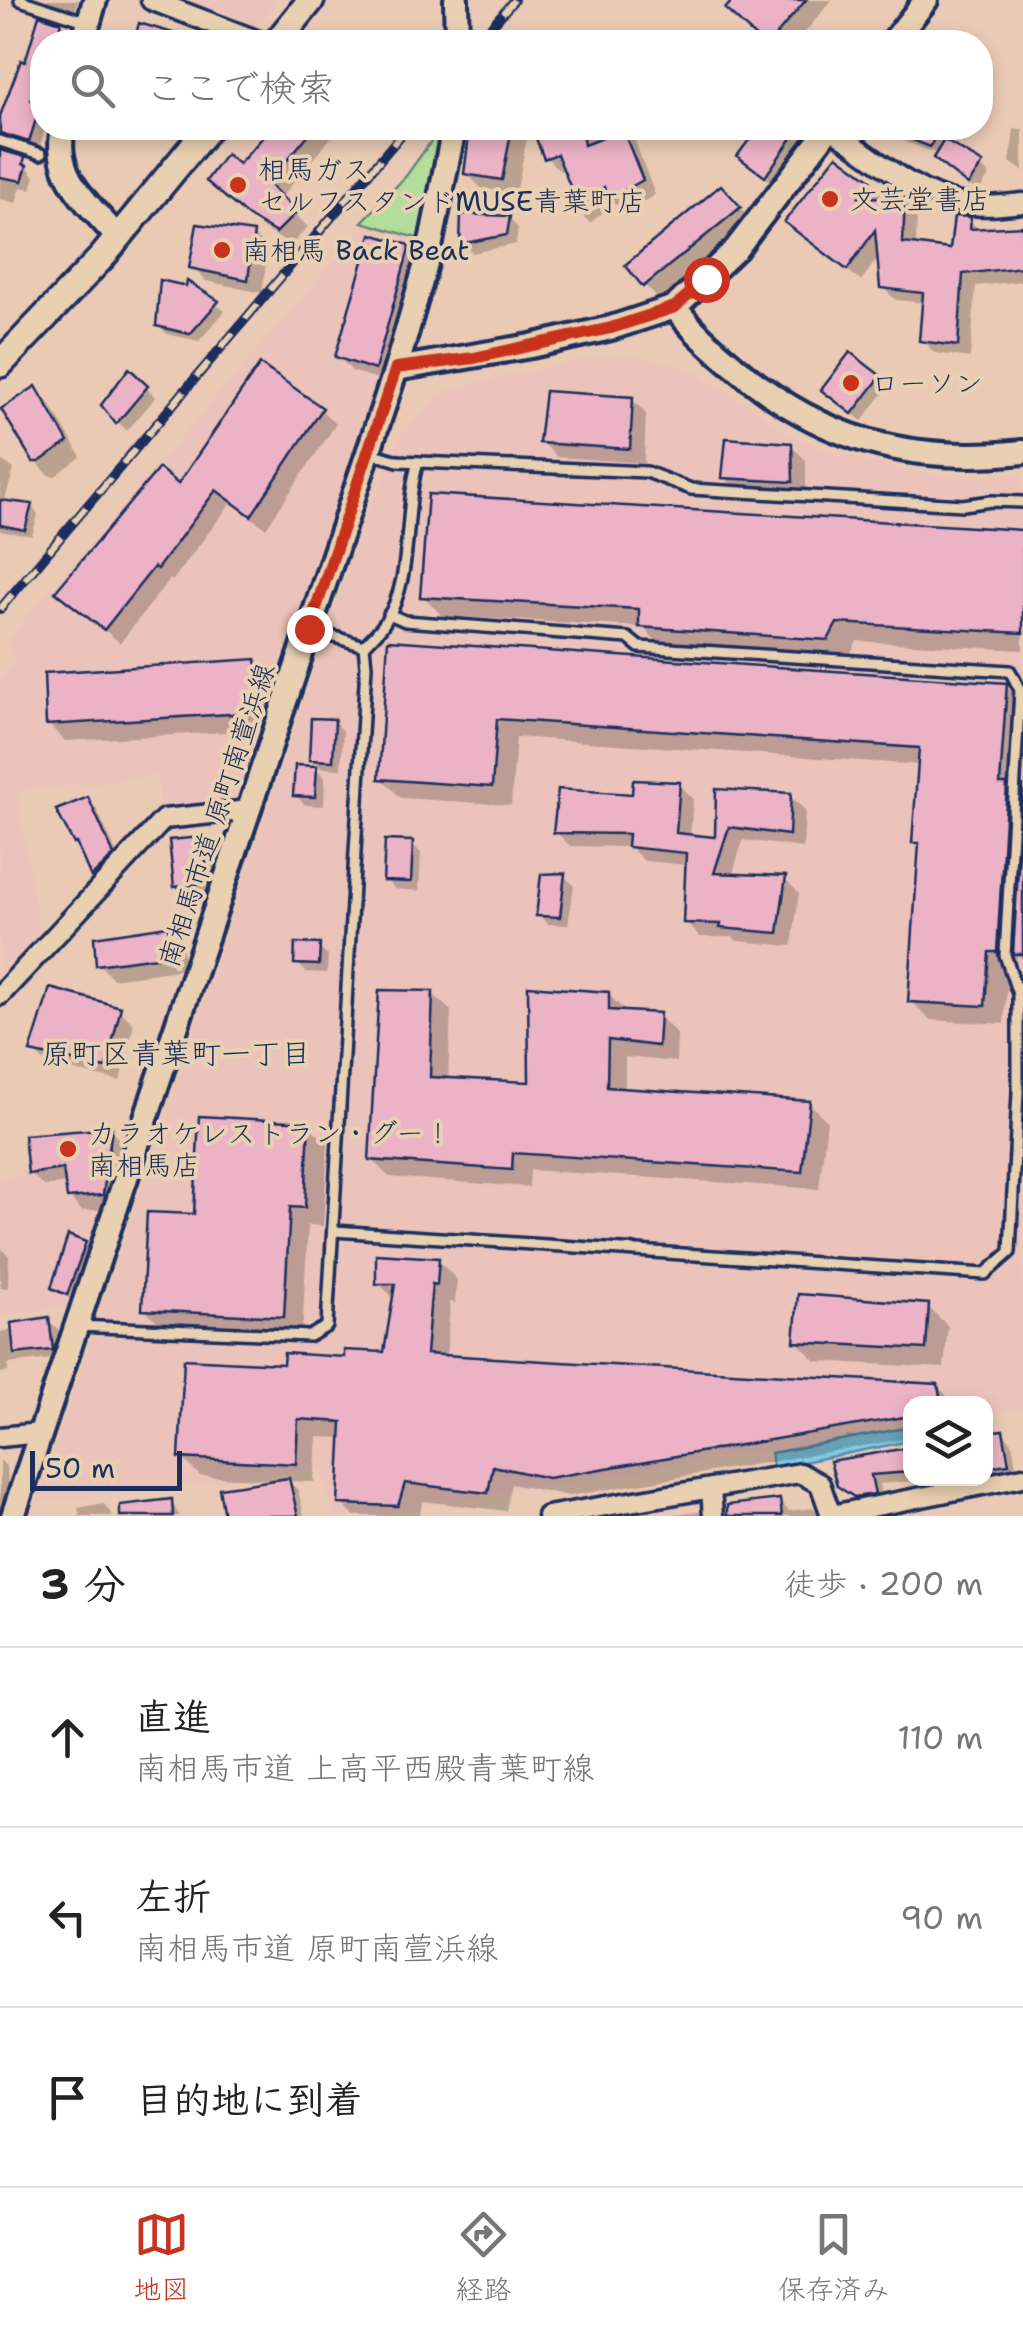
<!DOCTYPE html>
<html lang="ja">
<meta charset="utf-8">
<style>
:root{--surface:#fff;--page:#f6f6f6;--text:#222;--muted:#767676;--line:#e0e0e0;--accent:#c8321e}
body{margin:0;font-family:"Shantell Sans","Klee One",sans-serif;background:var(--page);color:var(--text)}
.controls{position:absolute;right:30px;bottom:30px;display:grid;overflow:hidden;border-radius:20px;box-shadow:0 5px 15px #0003}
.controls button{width:90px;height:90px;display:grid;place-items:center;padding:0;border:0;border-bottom:2px solid var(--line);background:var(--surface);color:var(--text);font:50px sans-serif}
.scale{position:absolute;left:30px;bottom:25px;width:152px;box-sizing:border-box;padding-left:10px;border:5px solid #1b2f5e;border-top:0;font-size:28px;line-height:35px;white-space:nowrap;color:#1b2f5e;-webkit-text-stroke:8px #e9d0b1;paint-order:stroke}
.stop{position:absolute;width:30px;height:30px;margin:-22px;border:8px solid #c8321e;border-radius:50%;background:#fff}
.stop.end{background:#c8321e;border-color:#fff;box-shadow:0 2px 10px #0008}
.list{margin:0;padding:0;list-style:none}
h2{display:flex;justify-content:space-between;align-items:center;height:130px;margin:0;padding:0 40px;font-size:42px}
h2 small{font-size:32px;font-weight:400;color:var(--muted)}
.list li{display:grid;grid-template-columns:65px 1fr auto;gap:30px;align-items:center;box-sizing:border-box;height:180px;padding:0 40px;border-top:2px solid var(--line)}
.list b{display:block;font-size:38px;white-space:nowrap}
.list p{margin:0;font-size:32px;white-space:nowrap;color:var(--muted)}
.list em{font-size:32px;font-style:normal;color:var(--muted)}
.icon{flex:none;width:55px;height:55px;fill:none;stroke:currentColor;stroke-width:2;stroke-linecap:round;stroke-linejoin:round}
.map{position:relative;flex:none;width:1023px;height:1516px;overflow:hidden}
.search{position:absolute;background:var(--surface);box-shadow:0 5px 15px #0003;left:30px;right:30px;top:30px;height:110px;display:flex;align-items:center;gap:25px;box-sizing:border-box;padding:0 35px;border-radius:40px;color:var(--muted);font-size:38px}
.sheet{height:670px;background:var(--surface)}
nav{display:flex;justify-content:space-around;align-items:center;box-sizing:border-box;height:140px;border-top:2px solid var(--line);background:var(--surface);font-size:28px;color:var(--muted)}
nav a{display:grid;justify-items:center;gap:5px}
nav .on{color:var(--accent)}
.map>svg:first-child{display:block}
.built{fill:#ebc3ba}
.green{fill:#b3dd9a;stroke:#67867c;stroke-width:2.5}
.water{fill:#83c8e4;stroke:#598bae;stroke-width:2.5}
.shadow{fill:#0003;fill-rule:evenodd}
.building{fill:#ecb3c6;stroke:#1b2f5e;stroke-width:2.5}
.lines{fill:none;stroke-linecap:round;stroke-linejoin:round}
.service-casing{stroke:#1b2f5e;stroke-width:16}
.minor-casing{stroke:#1b2f5e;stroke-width:25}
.tertiary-casing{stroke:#1b2f5e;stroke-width:30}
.secondary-casing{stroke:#1b2f5e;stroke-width:32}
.service{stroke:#e9d0b1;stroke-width:9}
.minor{stroke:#e9d0b1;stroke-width:18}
.tertiary{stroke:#e9d0b1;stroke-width:22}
.secondary{stroke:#e9d0b1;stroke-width:25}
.rail-casing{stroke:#1b2f5e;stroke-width:10}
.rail{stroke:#e9d0b1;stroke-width:6;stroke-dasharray:19;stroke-linecap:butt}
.route{stroke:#c8321e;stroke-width:12}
.poi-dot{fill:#c8321e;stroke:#e9d0b1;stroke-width:4}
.labels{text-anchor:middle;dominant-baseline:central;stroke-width:8;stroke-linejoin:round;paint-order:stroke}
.poi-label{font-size:28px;fill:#1b2f5e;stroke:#e9d0b1;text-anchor:start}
.street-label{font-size:28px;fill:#1b2f5e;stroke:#e9d0b1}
.neighbourhood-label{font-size:30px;fill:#1b2f5e;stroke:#e9d0b1}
</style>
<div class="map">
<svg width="1023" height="1516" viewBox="0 0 1023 1516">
<rect width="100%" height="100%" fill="#eacab5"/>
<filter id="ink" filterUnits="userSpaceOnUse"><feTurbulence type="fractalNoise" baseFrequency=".01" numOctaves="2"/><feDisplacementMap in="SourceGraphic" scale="20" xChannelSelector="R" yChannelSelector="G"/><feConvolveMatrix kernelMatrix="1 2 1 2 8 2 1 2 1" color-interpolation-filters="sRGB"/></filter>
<g filter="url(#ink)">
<g class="built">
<path d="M189,0H278L253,33L187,8Z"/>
<path d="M365,224L419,242L382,378L241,802L161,808L157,776L18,791L41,943L0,986V679L16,659L6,641Z"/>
<path d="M621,355L659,360L694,372L745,402L786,432L835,453L905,471L981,477L1023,473V1408L986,1414V1404H910V1427L769,1454L767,1449L366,1516H333L322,1469L37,1502L332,614L367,514L399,438L438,395L453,388L581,359Z"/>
<path d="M117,1166L70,1307L0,1315V1178Z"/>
</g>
<path class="green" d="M440,129L420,239L362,222L406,176Z"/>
<path class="water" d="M910,1427V1441L773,1468L771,1453Z"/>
<g class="shadow">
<path d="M32,0H78L74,14Z"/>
<path d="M737,0H832L797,42H763L729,9Z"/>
<path d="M41,18L60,24L69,33L67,42H42L41,106L42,128H45L39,150L6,142L0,136V124L27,65Z"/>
<path d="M105,128H128L126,134Z"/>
<path d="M274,128H339L280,199L308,227L291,245L265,230L223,194L239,168Z"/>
<path d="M502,128H517L527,138L516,194L481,188L466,173L471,139Z"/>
<path d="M534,128H630L655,195L624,212L614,203L590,223L576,209L575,192L566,169L560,171L546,157ZM612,177L615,181L583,207V200Z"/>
<path d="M761,128H801L814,140L780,190L741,156Z"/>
<path d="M898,128H924L937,133L990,174L978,192L945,167L938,154L905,142L896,132Z"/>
<path d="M1014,129L1023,130V171L1010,162Z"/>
<path d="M0,152L23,160L35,177L31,189L21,187L16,203L0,199Z"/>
<path d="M869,182L882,195L879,200H904L917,213L916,247L952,252L969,220L981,231L1023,229V281L976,286L970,358L935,353L922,340L925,303L896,300L882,287L880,255L861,281L787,222Z"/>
<path d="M721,189L753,222L659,300L645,285Z"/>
<path d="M463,216L509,219L518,228L516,244L472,253L463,243Z"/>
<path d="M253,235L268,249L262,293L206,281L192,267Z"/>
<path d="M409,248L423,262L390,383L352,371L338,356Z"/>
<path d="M188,285L225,311L199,341L167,334L159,325Z"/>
<path d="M130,372L156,397L127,431L118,422Z"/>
<path d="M879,378L888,387L862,421L834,399Z"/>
<path d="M36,389L50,404L81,457L55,476H50L35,461Z"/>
<path d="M632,399L646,414L644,463L557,457L542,442Z"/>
<path d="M321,410L336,424L266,528L231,503L172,581L170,579L120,643L59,592L178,488Z"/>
<path d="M791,446L806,460V495L740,492L725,478Z"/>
<path d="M0,459L14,469L4,503L31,506L38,514L32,536L0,531Z"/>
<path d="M1023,533V650L857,641L848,658L661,645L642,627L442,616L423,596Z"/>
<path d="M390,643L1006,686L1023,703V960L1017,954L1016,970H1008L1004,1024L930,1020L911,1001L921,848L915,842L920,765L516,737L511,805L401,798L381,778Z"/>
<path d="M255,662L273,680L280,729L65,741L48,724Z"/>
<path d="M334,722L343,731L341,769L321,768L312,759Z"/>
<path d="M316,768L325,778L324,806L305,805L296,795Z"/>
<path d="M679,784L693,799L690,837L717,839L718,792L790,796L805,810L803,848L743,840L732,876L785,879L799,893L792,946L737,941L733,937H700L686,922L688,865L644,861L630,847L570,846L556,832L634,796Z"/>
<path d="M88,800L97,810L122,865L103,885L93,876L81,848Z"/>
<path d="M201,839L210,849L217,892L186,896L176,886Z"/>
<path d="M412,844L421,853L419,891L395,889L386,880Z"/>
<path d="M564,876L574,885L568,925L548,924L539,915Z"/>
<path d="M167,929L182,944L186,969L113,979L99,964ZM168,942H173L177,967H172Z"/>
<path d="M318,947L328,956L327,973L306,972L297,963Z"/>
<path d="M432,993L451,1011L448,1081L531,1085L608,994L626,1012L659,1016L677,1034L676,1062L625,1057V1091L809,1103L827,1121L819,1189L530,1170L529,1187L389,1177L371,1159Z"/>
<path d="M119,1010L134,1024L120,1081L48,1065L33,1051Z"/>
<path d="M308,1125L328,1144L323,1226L308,1225L302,1336L164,1328L144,1309L196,1217Z"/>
<path d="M111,1131L124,1144L116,1208L82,1211L69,1197L67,1183L44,1186L30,1173Z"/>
<path d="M84,1245L94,1254L76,1303L54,1287Z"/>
<path d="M0,1247L9,1256L8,1288H0Z"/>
<path d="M438,1260L457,1280L455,1303L450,1302L446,1358L937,1386L955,1404H910V1438L569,1496L511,1484L506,1511L423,1501L419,1516H354L341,1503L343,1438L317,1437L314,1482L288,1481L298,1490L304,1516H226L274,1480L200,1476L181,1457L286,1367L386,1354L395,1299L378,1283Z"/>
<path d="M928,1307L948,1326L944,1368L816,1361L796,1341Z"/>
<path d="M48,1320L58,1329L61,1358L8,1364V1372L0,1373V1332Z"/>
<path d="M1002,1432L1012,1442L1017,1473L997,1476L986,1464V1435Z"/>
<path d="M910,1452V1478H951L952,1485L932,1489L924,1480L879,1484L883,1502L866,1506L839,1485L834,1464Z"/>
<path d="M0,1460L6,1466L12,1511L0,1512Z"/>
<path d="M779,1501L789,1511L813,1508L822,1516H756Z"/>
<path d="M171,1502L180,1516H143Z"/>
<path d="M103,1503L113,1516H80L78,1508Z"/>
<path d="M699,1512L703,1516H673V1514Z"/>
</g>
<g class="building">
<path d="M733,0H806L770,42H761L725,9Z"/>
<path d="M39,15L61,22L56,42H42V68L31,100L41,103L29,142L0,133V116L21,60L25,62Z"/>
<path d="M139,23L190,38L189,42H134Z"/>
<path d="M271,128H314L268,183L297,212L276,233L249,217L206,181L226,154L239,164Z"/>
<path d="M470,128H512L502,180L464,174Z"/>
<path d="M532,128H581L584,145L623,130L643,180L608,200L604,187L574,211L564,197L572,191L557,154L544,159Z"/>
<path d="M758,128H799L765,177L737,156Z"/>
<path d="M883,128H940L930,147Z"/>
<path d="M944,140L983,163L968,185L933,158Z"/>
<path d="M0,150L25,157L23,164L27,165L22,181L0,177Z"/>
<path d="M837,155L871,180L859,197L905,198L903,243L950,249L954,216L971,217L970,229L1023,226V267L963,274L958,346L919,341L923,293L880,288L875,230L847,270L784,222Z"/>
<path d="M721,185L741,207L643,287L625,265Z"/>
<path d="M461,214L510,216L507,235L460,244Z"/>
<path d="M197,224L254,232L248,280L189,268Z"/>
<path d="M371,234L410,245L375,370L335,357Z"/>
<path d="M160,280L186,286L187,281L219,301L190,334L156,326Z"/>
<path d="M850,352L881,376L852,414L821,390Z"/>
<path d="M260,364L323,408L251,516L216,490L157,569L154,567L104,630L55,592L159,468L178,484Z"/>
<path d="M129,368L148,386L116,424L101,405Z"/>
<path d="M36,386L68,442L39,462H33L1,409Z"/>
<path d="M545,391L633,397L630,449L539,443Z"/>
<path d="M726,438L792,443L793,482L722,478Z"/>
<path d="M428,494L1023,530V633L837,623L828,640L639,627V609L420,597Z"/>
<path d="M0,500L32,504L25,530L0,525Z"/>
<path d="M388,640L1007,683L1000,784H1007L997,952H989L985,1006L908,1002L919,843H912L919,748L497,719L492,787L379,779Z"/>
<path d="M256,659L264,712L46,725L44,673Z"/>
<path d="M311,718L335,719L333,761L309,760Z"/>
<path d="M295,765L317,766L315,797L293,796Z"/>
<path d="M633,780L680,782L676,833L715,837L716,789L791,793L789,835L729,827L714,873L786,876L778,933L720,928L721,924L683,923L686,853L627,847L628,834L553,833L558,789L632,794Z"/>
<path d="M1023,785V954H1013Z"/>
<path d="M88,797L114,855L91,877L76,843L74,844L56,810Z"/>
<path d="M202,837L209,883L174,887L169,840Z"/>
<path d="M385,840L413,841L411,882L383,881Z"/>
<path d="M565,873L560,917L536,916L541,874Z"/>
<path d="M168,926L172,955L96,965L94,937Z"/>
<path d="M295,943L320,944L319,965L294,964Z"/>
<path d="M528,986L609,992V1010L660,1013L658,1046L608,1040L607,1087L810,1101L802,1172L513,1153L512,1170L369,1160L379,990L433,991L430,1077L529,1082Z"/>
<path d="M50,988L121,1007L106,1068L30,1052Z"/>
<path d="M199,1116L309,1122L305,1208L290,1207L284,1317L142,1310L147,1212L194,1214Z"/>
<path d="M112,1128L103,1195L67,1198L63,1169L28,1174L24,1135Z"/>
<path d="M68,1235L86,1242L67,1295L51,1288Z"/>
<path d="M376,1254L439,1258L437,1285L432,1284L426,1354L938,1384L941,1404H910V1416L548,1478L493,1466L488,1493L405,1483L398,1506L338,1504L342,1422L298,1419L296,1464L179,1458L184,1359L283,1364L284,1353L344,1357V1350L384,1352L395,1284H376Z"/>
<path d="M798,1294L929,1304L926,1349L794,1342Z"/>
<path d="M49,1317L53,1350L14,1354L11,1323Z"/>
<path d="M1003,1430L1009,1464L986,1467V1432Z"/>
<path d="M907,1448L910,1472L871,1475L875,1494L854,1497L837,1486L830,1461Z"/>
<path d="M289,1478L298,1516H224L219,1488Z"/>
<path d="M172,1499L173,1516H120V1505Z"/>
<path d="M780,1499L782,1516H727V1505Z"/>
</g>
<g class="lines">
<g class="service-casing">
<g id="service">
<path d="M20,0L88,22"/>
<path d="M0,141L41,154"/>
<path d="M371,453L398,461L647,472L691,489L963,505L991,501L1023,502"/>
<path d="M364,646C371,638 380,631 385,622C414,580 403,511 418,462"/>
<path d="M334,1231L985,1274L1010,1252L1018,1092V994L1005,955L1020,690L1010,671L639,647L628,638L405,621L389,614"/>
<path d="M77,1326L310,1336L327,1326L366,666L364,646L312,630"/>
</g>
</g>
<g class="minor-casing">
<g id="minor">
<path d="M151,0L261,42"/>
<path d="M830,128C870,154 913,194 960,203C981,208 1002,205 1023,203"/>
<path d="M0,995L164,819L249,810"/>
<path d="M0,1437L40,1433"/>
<path d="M711,1489L713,1516"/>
<path d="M547,1516L800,1473L820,1484L831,1515L1023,1477"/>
</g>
</g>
<g class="tertiary-casing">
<g id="tertiary">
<path d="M456,0L457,42"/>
<path d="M83,42L95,0"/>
<path d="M893,42L926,0"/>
<path d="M63,128C52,177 90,204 118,238"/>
<path d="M675,307C692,331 713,348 735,367C822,441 911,464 1023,452"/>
<path d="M396,369L531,346L611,328L675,307L736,249L829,128"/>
<path d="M13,1516L396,369L428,257L454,128"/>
</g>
</g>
<g class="secondary-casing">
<g id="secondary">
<path d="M277,42L311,0"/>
<path d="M0,364L103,256L208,128"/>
</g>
</g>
<use href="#service" class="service"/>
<use href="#minor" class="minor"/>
<use href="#tertiary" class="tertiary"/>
<use href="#secondary" class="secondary"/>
<g class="rail-casing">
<g id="rail">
<path d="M478,42L514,0"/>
<path d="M0,609L407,128"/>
</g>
</g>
<use href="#rail" class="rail"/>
</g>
</g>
<g class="lines" filter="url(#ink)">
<path class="route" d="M309,629L396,368L474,358L611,328L675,307L706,279"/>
</g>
<g class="poi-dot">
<circle cx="238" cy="185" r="10"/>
<circle cx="830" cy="199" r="10"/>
<circle cx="222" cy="250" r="10"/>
<circle cx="851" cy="383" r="10"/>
<circle cx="68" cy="1149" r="10"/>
</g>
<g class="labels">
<g class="poi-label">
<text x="258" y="169">相馬ガス<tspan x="258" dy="32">セルフスタンドMUSE青葉町店</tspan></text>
<text x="850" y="199">文芸堂書店</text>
<text x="242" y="250">南相馬 Back Beat</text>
<text x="871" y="383">ローソン</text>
<text x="88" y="1133">カラオケレストラン・グー！<tspan x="88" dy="32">南相馬店</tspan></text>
</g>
<g class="street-label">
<text transform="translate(216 815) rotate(-72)">南相馬市道 原町南萱浜線</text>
</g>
<g class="neighbourhood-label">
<text x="176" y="1053">原町区青葉町一丁目</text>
</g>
</g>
</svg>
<div class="controls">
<button><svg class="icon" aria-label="layers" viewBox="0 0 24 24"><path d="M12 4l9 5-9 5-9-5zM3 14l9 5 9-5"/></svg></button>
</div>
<div class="scale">50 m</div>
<div class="stop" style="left:706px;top:279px"></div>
<div class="stop end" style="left:309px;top:629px"></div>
<div class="search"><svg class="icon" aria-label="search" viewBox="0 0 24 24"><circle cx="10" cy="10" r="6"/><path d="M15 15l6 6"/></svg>ここで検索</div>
</div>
<section class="sheet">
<h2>3 分<small>徒歩 · 200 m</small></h2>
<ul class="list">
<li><svg class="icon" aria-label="ahead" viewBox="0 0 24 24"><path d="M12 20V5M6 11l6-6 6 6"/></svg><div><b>直進</b><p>南相馬市道 上高平西殿青葉町線</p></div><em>110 m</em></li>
<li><svg class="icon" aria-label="left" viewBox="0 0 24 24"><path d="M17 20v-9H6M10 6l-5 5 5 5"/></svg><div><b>左折</b><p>南相馬市道 原町南萱浜線</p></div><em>90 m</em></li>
<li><svg class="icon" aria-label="arrive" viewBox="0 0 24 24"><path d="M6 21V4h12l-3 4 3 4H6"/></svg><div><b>目的地に到着</b></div></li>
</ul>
</section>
<nav>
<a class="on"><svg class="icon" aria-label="map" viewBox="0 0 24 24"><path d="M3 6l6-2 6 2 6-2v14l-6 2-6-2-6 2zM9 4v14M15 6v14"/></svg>地図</a>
<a><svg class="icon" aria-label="directions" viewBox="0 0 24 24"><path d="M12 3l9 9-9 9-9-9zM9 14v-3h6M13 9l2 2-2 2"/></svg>経路</a>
<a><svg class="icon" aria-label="saved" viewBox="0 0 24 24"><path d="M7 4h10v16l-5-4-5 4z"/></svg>保存済み</a>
</nav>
